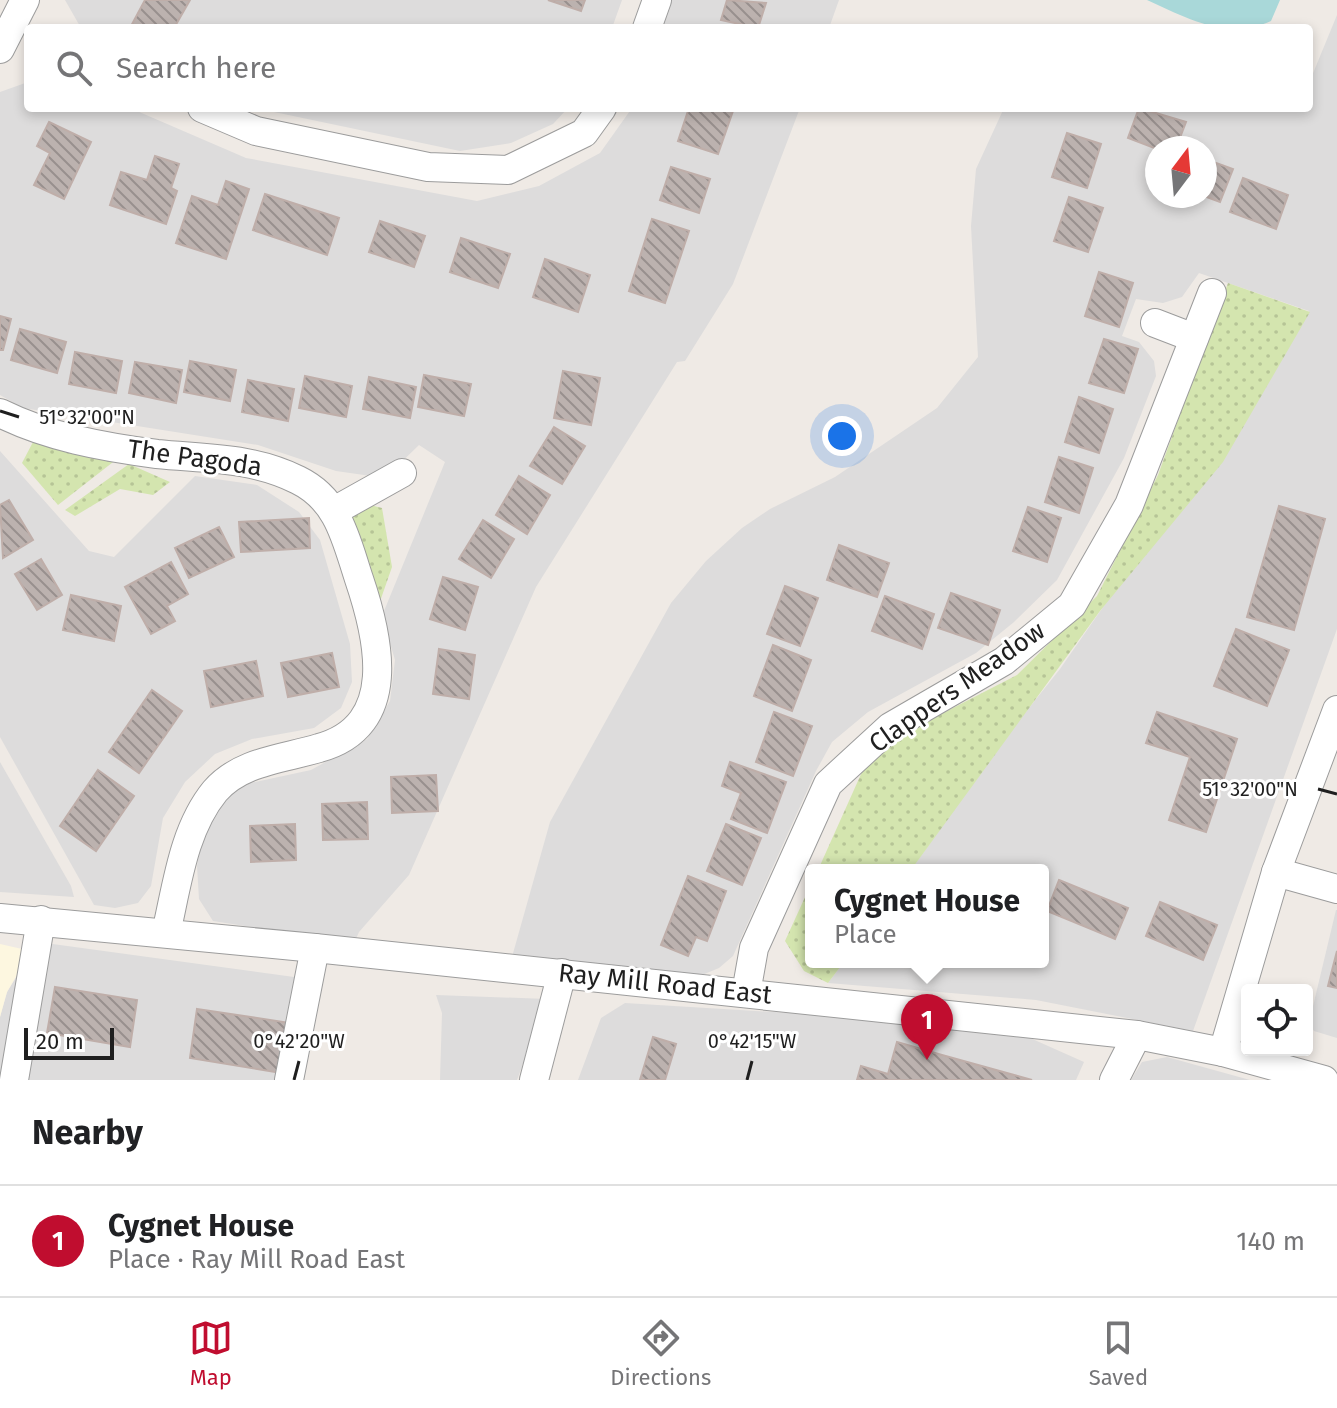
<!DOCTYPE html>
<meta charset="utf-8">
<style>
:root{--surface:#fff;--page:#f6f6f6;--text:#202124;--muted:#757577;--line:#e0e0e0;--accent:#c00d2f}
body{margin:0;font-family:"Fira Sans",sans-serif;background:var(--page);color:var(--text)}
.controls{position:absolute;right:24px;bottom:24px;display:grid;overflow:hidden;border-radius:8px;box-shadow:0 4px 12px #0003}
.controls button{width:72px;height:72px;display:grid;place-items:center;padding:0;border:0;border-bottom:2px solid var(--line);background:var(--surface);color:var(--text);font:40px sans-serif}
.compass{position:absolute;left:1145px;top:136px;width:72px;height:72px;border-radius:50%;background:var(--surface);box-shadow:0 4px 12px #0003;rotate:16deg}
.scale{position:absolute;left:24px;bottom:20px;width:90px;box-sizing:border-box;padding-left:8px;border:4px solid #1f1f1f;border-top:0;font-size:22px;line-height:28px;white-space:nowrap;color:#1f1f1f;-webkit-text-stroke:6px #fff;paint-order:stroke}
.you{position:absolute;left:842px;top:436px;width:28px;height:28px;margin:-20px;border:6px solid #fff;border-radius:50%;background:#1a73e8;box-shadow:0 0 0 12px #1a73e833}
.badge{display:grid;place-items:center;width:52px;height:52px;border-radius:50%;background:var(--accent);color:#fff;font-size:26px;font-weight:700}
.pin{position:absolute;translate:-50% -66px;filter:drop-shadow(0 2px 4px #0008)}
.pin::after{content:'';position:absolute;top:42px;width:28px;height:24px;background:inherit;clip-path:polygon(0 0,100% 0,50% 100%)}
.popup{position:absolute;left:805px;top:864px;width:244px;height:104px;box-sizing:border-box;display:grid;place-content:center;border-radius:8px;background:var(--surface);filter:drop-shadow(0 2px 6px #0005);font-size:26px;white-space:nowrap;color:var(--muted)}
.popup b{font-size:30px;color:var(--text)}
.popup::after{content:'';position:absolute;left:50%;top:100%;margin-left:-16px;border:16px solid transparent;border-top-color:var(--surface)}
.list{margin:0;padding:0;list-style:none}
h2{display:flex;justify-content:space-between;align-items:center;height:104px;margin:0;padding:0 32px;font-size:34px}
h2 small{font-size:26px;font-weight:400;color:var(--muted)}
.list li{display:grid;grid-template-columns:52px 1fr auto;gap:24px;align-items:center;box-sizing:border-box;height:112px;padding:0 32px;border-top:2px solid var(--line)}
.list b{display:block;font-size:30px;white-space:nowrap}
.list p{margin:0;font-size:26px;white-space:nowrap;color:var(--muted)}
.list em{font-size:26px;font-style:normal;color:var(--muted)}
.icon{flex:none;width:44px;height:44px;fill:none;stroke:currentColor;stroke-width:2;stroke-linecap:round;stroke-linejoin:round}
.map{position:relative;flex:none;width:1337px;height:1080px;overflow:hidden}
.search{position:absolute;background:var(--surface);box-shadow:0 4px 12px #0003;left:24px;right:24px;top:24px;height:88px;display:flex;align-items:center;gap:20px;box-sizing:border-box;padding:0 28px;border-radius:8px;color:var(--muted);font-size:30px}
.sheet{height:216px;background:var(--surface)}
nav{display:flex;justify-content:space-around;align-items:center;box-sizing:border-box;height:112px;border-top:2px solid var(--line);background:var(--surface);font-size:22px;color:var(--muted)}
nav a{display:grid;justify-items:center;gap:4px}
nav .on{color:var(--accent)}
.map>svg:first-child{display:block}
.residential{fill:#dddcdc;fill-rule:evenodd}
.education{fill:#fdf7e0}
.grass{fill:url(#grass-dots)}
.water{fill:#a9d8d9}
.building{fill:url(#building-back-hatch);stroke:#bfaea9;stroke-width:2}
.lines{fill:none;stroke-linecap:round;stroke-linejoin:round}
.minor-casing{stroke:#9c9c9c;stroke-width:30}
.minor{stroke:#fff;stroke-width:28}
.ticks{fill:none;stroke:#1f1f1f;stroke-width:3}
.labels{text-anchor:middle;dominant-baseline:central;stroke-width:6;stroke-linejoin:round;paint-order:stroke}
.street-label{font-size:26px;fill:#1f1f1f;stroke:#fff}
.ticks-label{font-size:20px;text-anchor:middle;fill:#1f1f1f;stroke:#fff;stroke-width:6;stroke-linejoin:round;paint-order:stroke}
</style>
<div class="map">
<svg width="1337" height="1080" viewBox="0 0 1337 1080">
<defs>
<pattern id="grass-dots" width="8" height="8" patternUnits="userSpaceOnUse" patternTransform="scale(2)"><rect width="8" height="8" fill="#d4e5af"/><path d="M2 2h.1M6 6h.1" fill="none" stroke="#b6c496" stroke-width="1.8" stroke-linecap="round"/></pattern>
<pattern id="building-back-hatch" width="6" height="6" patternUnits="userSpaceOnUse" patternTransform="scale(2)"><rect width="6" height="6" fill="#bcb2af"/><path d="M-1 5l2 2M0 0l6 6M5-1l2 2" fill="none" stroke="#98908e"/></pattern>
</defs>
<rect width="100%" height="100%" fill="#efeae5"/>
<g class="residential">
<path d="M65,0H622L612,28H81Z"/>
<path d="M671,0H839L829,28H661Z"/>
<path d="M1337,15V629L1193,1031L1036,1000L828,983L844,962H1043V870H911L1001,743L1060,669L1309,311L1199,273L1182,297L1163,303L1136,299L1122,336L1139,342L1154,361L1156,376L1124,458L1057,580L1014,622L976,653L868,712L832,742L816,771L733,956L719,968L702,975L510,964L550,822L671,603L706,561L742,528L770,509L835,477L937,408L978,357L971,226L976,169L1004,108H1309V83ZM1157,148H1205V196H1157Z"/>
<path d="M28,82V108H130L246,158L477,201L539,186L600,153L632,108H800L733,284L685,361L677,362L536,587L409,875L359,932L354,943L213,921L199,899L197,866L205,819L227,796L250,783L311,770L367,739L390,701L395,660L382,616L445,462L419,445L385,478L336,471L258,445L23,408L0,395V92Z"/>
<path d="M255,108H568L553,124L511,143L460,151Z"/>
<path d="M0,451L89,551L114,557L195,476L257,485L299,512L320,540L350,644L352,682L341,708L314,728L252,739L215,754L185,782L163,818L151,886L138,903L115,908L94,905L0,737Z"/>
<path d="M0,762L71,886L74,897L0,892Z"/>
<path d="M1336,910H1337V1038L1314,1031L1309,1023Z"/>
<path d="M38,942L323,981L291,1080H0V1017L7,992Z"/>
<path d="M436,995L547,999L517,1080H440L442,1013Z"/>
<path d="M625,1003L1003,1026L1084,1062L1076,1080H578L601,1018Z"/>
<path d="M1167,1057L1250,1080H1131L1142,1062Z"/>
</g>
<path class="education" d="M0,944L31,951L7,992L0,1017Z"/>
<g class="grass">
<path d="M1228,283L1310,312L1223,462L1100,611L911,870H818L866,763L916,727L1017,675L1097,596L1158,475Z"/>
<path d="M33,442L117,459L58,505L22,463Z"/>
<path d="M129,464L170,482L153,495L120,489L75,516L65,510Z"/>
<path d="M370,505L382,508L392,567L377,610L348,523L357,511Z"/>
<path d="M811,884V962H844L828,983L804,971L785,941Z"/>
</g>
<path class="water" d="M1147,0H1280L1271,21C1226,41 1187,18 1147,0Z"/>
<g class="building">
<path d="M145,0H190L174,28H130Z"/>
<path d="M548,0H585L581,11Z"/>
<path d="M727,0L766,3L758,28L721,20Z"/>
<path d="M689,108H734L718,154L678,141Z"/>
<path d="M1139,108L1186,122L1176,148L1157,149L1128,138Z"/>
<path d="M49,122L91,142L64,199L34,185L50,153L37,146Z"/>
<path d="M1067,133L1101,144L1087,188L1052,177Z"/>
<path d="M155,156L179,164L171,188L177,191L166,224L110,205L121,172L147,180Z"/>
<path d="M1205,159L1233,169L1220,202L1204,196Z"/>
<path d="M671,167L710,179L699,213L660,200Z"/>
<path d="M1243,178L1288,195L1276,229L1230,212Z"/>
<path d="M226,181L249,189L226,259L176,243L192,196L218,205Z"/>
<path d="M265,194L339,218L327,255L253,230Z"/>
<path d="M1069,197L1103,208L1088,252L1054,241Z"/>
<path d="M652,219L689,231L665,303L629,291Z"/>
<path d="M380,221L425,236L414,267L369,252Z"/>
<path d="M461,238L510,254L498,288L450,272Z"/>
<path d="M545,259L590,275L578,312L533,297Z"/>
<path d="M1099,272L1133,283L1119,327L1085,316Z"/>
<path d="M0,316L11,319L3,350H0Z"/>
<path d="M20,329L66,342L57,373L11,360Z"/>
<path d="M1104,339L1138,349L1124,393L1089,383Z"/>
<path d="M75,352L122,361L116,393L69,384Z"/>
<path d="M190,361L236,370L230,401L184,392Z"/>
<path d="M135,362L182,370L176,403L129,393Z"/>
<path d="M563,371L600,378L591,425L554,418Z"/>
<path d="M424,375L471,384L464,416L418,407Z"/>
<path d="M305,376L352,386L346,417L299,408Z"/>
<path d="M369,377L416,387L410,418L363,409Z"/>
<path d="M248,380L294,389L288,421L242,412Z"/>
<path d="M1079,397L1113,409L1099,453L1065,442Z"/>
<path d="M554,427L585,446L562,484L530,466Z"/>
<path d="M1059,457L1093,468L1079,513L1045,502Z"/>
<path d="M519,476L550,495L527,534L496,515Z"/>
<path d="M9,500L33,540L3,558L0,505Z"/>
<path d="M1279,506L1325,519L1294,630L1247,617Z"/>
<path d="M1028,507L1061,518L1047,562L1013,551Z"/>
<path d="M309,518L310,548L241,552L239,522Z"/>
<path d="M483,520L514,539L491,578L459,559Z"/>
<path d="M219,527L234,557L189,578L175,548Z"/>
<path d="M839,545L889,563L877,597L827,580Z"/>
<path d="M41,559L62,595L37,610L15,574Z"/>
<path d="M171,562L188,594L167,606L175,621L151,634L125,587Z"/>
<path d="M443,577L478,587L465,630L430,619Z"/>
<path d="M785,586L818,598L800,646L767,634Z"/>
<path d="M951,593L1000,610L988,645L938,628Z"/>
<path d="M71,595L121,606L114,641L63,630Z"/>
<path d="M885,596L934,614L922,649L872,631Z"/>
<path d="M1236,629L1289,650L1267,706L1214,686Z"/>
<path d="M773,645L811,660L792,711L754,696Z"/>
<path d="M439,649L475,655L469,699L433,694Z"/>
<path d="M332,653L339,687L288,697L281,663Z"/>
<path d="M256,661L263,696L211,707L204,671Z"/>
<path d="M152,690L182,711L139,773L109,752Z"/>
<path d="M774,712L812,726L793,776L756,762Z"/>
<path d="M1157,712L1237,739L1206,832L1169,820L1190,757L1146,743Z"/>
<path d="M730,762L786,782L767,833L731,819L741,793L722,786Z"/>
<path d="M98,770L134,796L96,851L60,826Z"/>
<path d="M436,775L438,811L392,813L391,777Z"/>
<path d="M367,802L368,839L323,840L322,804Z"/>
<path d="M295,824L296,860L251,862L250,826Z"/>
<path d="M726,824L761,838L742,885L707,871Z"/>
<path d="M688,876L726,891L707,941L696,937L688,956L661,945Z"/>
<path d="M1059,880L1128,908L1115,939L1047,911Z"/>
<path d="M1160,902L1217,925L1203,960L1146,936Z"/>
<path d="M1337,951V988L1328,986Z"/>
<path d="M55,987L137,1000L130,1047L47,1033Z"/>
<path d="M197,1009L290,1023L282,1073L190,1058Z"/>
<path d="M653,1037L676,1044L665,1080H640Z"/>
<path d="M897,1042L942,1055L1032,1080H857L861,1066L888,1074Z"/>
</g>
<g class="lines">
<g class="minor-casing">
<g id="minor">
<path d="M647,28L657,0"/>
<path d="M0,49L25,0"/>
<path d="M202,108L256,131L428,167L508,170L584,133L602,108"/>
<path d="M1155,323L1194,338"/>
<path d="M0,413C48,437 103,447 157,454C206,459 252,457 298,480C339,500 346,540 359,579C379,638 400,726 319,748C283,759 241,761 215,791C183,830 177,886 166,933"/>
<path d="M334,511L402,473"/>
<path d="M1276,872L1337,889"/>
<path d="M0,918L315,948L1137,1035L1223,1052L1324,1080"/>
<path d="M746,993L754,948L828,784L890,727L1004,661L1072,605L1129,505L1212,293"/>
<path d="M1223,1052L1276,872L1337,710"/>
<path d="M14,1080L41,920"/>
<path d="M289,1080L315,948"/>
<path d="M534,1080L562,973"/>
<path d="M1114,1080L1137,1035"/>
</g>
</g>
<use href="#minor" class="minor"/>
</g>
<path class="ticks" d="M0,411L19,417M1318,789L1337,794M294,1080L299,1061M747,1080L752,1061"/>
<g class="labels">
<g class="street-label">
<text transform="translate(195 458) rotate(8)">The Pagoda</text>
<text transform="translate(957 687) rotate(-35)">Clappers Meadow</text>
<text transform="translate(665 984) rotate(6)">Ray Mill Road East</text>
</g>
</g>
<g class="ticks-label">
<text x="87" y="424">51°32'00"N</text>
<text x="1250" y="796">51°32'00"N</text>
<text x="299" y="1048">0°42'20"W</text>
<text x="752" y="1048">0°42'15"W</text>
</g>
</svg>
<div class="controls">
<button><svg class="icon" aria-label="locate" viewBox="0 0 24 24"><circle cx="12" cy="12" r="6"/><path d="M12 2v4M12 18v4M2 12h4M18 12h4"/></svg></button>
</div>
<svg class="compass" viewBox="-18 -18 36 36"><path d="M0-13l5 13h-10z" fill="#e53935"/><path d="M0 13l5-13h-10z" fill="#757577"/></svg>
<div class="scale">20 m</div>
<div class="you"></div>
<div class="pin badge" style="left:927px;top:1060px">1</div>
<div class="popup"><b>Cygnet House</b>Place</div>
<div class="search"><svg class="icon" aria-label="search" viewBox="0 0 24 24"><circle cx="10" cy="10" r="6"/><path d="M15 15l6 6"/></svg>Search here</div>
</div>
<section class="sheet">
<h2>Nearby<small></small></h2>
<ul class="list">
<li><span class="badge">1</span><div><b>Cygnet House</b><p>Place · Ray Mill Road East</p></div><em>140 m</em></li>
</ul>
</section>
<nav>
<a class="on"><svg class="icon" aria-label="map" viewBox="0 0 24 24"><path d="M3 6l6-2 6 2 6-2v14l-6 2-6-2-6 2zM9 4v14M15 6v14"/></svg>Map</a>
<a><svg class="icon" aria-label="directions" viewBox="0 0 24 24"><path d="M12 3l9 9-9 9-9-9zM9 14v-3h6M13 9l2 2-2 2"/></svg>Directions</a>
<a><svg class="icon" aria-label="saved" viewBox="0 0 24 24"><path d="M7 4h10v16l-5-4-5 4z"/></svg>Saved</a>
</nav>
